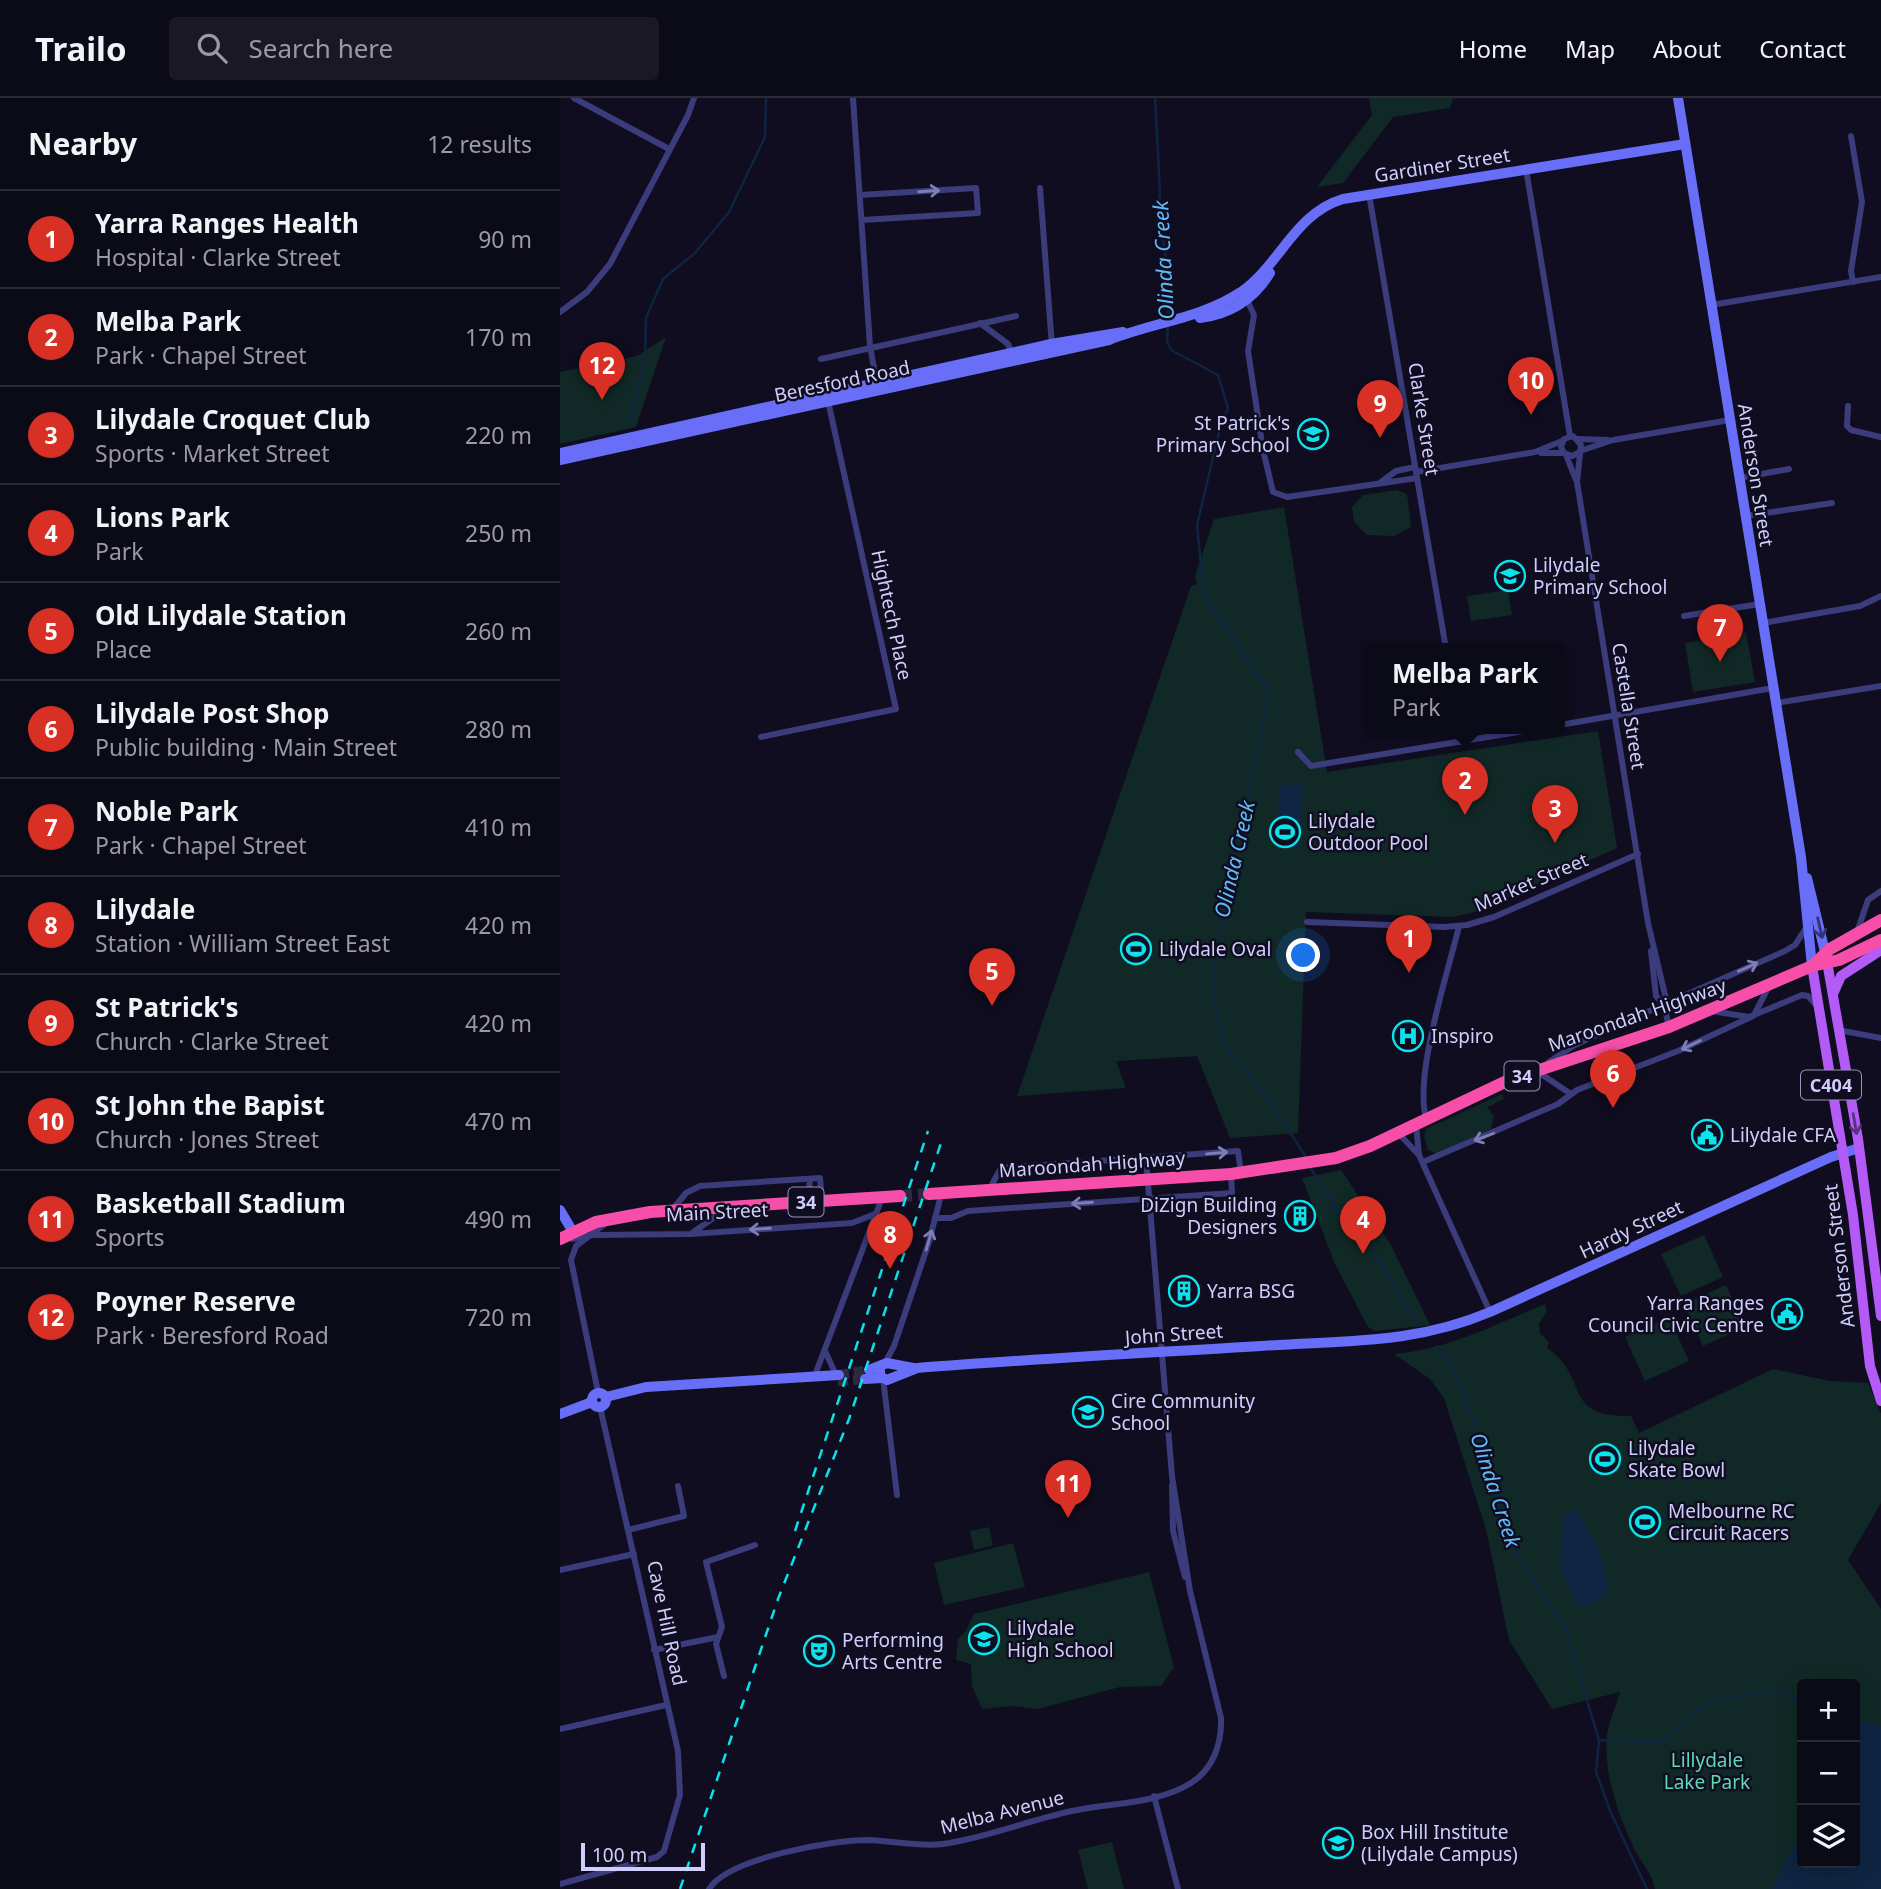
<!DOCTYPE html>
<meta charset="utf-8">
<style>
:root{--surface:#0b0a17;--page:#191824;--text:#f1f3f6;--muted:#9a9aa1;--line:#2b2b36;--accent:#d93025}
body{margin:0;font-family:"Noto Sans",sans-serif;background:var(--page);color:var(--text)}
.controls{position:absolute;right:21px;bottom:21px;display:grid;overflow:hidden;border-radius:7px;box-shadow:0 4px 18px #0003}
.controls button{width:63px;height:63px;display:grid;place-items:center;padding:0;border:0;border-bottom:2px solid var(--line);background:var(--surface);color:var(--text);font:35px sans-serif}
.scale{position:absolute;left:21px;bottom:18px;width:124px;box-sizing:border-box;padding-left:7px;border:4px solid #d0cefd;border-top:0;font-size:19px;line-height:24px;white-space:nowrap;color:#d0cefd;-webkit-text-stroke:5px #0f0d1f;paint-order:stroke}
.you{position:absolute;left:744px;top:858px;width:24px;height:24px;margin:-18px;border:5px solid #fff;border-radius:50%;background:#1a73e8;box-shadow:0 0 0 10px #1a73e833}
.badge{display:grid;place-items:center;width:46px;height:46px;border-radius:50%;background:var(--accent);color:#fff;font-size:23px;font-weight:700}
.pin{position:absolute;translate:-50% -58px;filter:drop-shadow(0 2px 4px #0008)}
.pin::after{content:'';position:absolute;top:37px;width:24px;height:21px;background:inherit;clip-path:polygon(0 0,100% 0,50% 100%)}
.popup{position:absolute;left:805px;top:545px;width:200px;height:91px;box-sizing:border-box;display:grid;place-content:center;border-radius:7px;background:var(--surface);filter:drop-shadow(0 2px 5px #0005);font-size:23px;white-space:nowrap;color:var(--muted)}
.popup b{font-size:26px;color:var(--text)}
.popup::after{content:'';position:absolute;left:50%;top:100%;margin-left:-14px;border:14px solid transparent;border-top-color:var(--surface)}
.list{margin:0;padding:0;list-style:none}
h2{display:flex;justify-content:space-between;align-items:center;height:91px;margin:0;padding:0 28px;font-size:30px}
h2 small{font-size:23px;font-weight:400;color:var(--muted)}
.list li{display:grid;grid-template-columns:46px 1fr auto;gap:21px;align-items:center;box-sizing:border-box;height:98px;padding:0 28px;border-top:2px solid var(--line)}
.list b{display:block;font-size:26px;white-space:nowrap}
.list p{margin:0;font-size:23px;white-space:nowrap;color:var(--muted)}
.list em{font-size:23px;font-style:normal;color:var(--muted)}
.icon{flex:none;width:38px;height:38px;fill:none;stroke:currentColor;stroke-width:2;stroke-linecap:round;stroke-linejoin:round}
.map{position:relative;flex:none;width:1321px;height:1791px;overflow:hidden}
header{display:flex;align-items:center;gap:42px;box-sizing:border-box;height:98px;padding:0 35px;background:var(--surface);border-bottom:2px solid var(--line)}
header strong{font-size:33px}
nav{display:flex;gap:38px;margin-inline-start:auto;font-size:24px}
.search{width:490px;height:63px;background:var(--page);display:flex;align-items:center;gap:18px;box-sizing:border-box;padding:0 24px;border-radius:7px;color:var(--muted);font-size:26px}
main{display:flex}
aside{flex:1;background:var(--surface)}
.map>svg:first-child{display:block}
.green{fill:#112926;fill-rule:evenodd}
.water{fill:#0e2542}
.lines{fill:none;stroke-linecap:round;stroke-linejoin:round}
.stream{stroke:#0e2542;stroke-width:2.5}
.secondary-tunnel{stroke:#2c2a40;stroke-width:10;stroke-dasharray:10 5;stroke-linecap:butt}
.highway-tunnel{stroke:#2c2a40;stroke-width:12;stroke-dasharray:12 6;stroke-linecap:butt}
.street{stroke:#3a3c7c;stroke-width:6}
.secondary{stroke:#696ef8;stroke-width:10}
.primary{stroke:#b35af7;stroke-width:10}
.highway{stroke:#f74eaa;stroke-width:12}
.rail{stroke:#0be3ec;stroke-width:2.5;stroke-dasharray:10 9;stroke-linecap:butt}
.oneway{stroke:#7e7eb6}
.oneway2{stroke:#333476}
.oneway3{stroke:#593080}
.labels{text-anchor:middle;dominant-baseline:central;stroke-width:5;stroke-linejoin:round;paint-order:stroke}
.shield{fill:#0f0d1f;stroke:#9694ba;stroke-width:2}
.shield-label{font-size:18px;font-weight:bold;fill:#d0cefd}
.street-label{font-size:19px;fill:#d0cefd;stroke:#0f0d1f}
.poi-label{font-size:19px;fill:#d0cefd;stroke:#0f0d1f;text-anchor:start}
.park-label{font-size:19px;fill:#5ed9b2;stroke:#0f0d1f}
.water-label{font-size:21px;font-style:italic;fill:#61bbf8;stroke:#0f0d1f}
</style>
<header>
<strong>Trailo</strong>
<div class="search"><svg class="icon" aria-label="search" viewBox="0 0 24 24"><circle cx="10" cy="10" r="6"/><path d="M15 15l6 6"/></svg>Search here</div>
<nav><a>Home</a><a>Map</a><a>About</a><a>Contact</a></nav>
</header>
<main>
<aside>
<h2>Nearby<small>12 results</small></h2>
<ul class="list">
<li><span class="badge">1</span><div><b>Yarra Ranges Health</b><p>Hospital · Clarke Street</p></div><em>90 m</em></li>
<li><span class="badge">2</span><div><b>Melba Park</b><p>Park · Chapel Street</p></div><em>170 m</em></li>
<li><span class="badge">3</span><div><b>Lilydale Croquet Club</b><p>Sports · Market Street</p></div><em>220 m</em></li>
<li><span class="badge">4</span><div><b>Lions Park</b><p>Park</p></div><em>250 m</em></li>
<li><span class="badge">5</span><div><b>Old Lilydale Station</b><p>Place</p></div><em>260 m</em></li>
<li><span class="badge">6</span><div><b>Lilydale Post Shop</b><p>Public building · Main Street</p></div><em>280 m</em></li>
<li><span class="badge">7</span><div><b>Noble Park</b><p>Park · Chapel Street</p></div><em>410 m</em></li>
<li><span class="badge">8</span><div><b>Lilydale</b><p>Station · William Street East</p></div><em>420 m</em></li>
<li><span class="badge">9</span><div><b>St Patrick's</b><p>Church · Clarke Street</p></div><em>420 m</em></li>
<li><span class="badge">10</span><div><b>St John the Bapist</b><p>Church · Jones Street</p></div><em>470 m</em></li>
<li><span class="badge">11</span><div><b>Basketball Stadium</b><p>Sports</p></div><em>490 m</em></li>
<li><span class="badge">12</span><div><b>Poyner Reserve</b><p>Park · Beresford Road</p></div><em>720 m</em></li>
</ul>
</aside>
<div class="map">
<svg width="1321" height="1791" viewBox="0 0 1321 1791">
<rect width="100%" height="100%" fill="#0f0d1f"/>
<g class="green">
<path d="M809,0H893L890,10L833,19L783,85L757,89L812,17Z"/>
<path d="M106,239L76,329L0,346V274L77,258Z"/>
<path d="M836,392L847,396L851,429L834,438L807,437L794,424L792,409L803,397Z"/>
<path d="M724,409L767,674L1038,633L1057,750L919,813L893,819L746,814L738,1035L670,1040L637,958L556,963L566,990L457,998L631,488L637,486L635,478L654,421Z"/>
<path d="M948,492L952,517L911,523L907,498Z"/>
<path d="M1186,534L1195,584L1133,594L1125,545Z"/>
<path d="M942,996L944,1001L927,1009L934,1019L931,1031L877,1056L868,1052L864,1038L866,1031Z"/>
<path d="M781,1072L830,1145L870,1227L815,1233L808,1229L775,1166L742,1080Z"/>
<path d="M1144,1137L1163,1179L1121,1198L1101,1156Z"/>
<path d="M1166,1187L1185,1229L1143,1248L1124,1206Z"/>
<path d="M985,1206L987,1213L979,1226L980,1235L989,1244L987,1250C1031,1280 1000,1319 1071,1318L1079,1335L1213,1271L1270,1283L1308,1285L1321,1316V1405L1288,1462L1321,1511V1791H1095C1093,1776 1079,1762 1073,1748C1058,1716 1043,1673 1047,1637C1049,1623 1056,1608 1060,1594L992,1611L949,1542L926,1431L884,1300L870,1281L834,1256C887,1252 937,1226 985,1206ZM1242,1586H1295V1765H1242Z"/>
<path d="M1109,1219L1129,1263L1085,1283L1065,1239Z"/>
<path d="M429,1429L433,1447L414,1452L410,1433Z"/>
<path d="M453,1445L465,1489L384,1507L374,1465Z"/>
<path d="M589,1474L614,1569L601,1588L560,1589L478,1611L452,1608L422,1611L412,1588L411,1566L396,1562L398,1541L406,1533L414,1516Z"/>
<path d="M552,1744L564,1791H528L518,1752Z"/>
</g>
<g class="water">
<path d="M720,688H743L739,750L716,749Z"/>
<path d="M1016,1409L1039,1452L1049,1491L1035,1506L1019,1509C994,1468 999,1464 1004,1419Z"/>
<path d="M1302,1622L1321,1629V1791H1211L1242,1733V1765H1295V1636Z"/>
</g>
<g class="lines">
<g class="stream">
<path d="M595,0L600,93L598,121L605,151L608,219"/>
<path d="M608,226L607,243L611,252L658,277L668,310L661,326L637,427L643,487L652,511L680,548L692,572L709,591L700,647"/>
<path d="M70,326L85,259L86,220L103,181L135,155L169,114L205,39L206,0"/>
<path d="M699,652L668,774L652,891L664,947L711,1005L746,1059"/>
<path d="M750,1069L776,1111L805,1140L858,1228"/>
<path d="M877,1248L895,1275L931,1366L954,1452L1005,1530L1039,1642L1102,1644L1147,1604L1216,1593L1242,1603"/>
<path d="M1039,1642L1036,1674L1051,1715L1087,1791"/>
</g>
<g class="secondary-tunnel">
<path d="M279,1277L309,1272"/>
<path d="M278,1283L305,1281"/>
</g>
<path class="highway-tunnel" d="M340,1098L369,1096"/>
<g class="street">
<path d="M14,0L109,51"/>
<path d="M293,0L310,248L317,287"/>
<path d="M1291,38L1302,104L1291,173L1293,184"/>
<path d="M966,71L1010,338"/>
<path d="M480,90L492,248"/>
<path d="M809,96L886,551"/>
<path d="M300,97L416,90L418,115L302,122"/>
<path d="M687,202L694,217L688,253L703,352L713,394L727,399L857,380"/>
<path d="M1151,207L1321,179"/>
<path d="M0,214L27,194L50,166L128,17L134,0"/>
<path d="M420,225L448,246L453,257"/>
<path d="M261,261L456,218"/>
<path d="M1288,308L1287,328L1291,332L1321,339"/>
<path d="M1018,341L1048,342"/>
<path d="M1020,353L1053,342L1170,322"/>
<path d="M981,355H1004"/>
<path d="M1018,355L1012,358L1004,355L1001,349L1004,341L1013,338L1021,347L1017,384L1088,825L1106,901L1104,907L1109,929"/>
<path d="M1006,357L1016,382"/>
<path d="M856,374L975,354L1002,343"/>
<path d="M1179,380L1229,371"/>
<path d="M821,384L836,373L855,369"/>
<path d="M1186,418L1272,405"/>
<path d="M1124,518L1200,506"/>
<path d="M1203,525L1300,508L1321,498"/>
<path d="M1216,605L1321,588"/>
<path d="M1000,627L1213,590"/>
<path d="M898,631L900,644"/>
<path d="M201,639L336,611L268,303"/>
<path d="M738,654L751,668L976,631"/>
<path d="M747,824L884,829L907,827L934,819L1078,756"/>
<path d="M1297,834L1308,802L1321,793"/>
<path d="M1091,853L1096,898L1104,907"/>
<path d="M1151,913L1189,919L1242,897L1248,898L1256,907"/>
<path d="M1194,917L1209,888"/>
<path d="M1278,932L1321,940"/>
<path d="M989,964L1013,948L1062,925L1225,853L1235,847L1246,830"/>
<path d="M978,974L1011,996"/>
<path d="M866,1020C854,976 888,875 899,828"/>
<path d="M856,1027L859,1057"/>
<path d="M839,1036L859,1057L930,1214"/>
<path d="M863,1064L998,1006L1017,992L1118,953L1193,918"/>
<path d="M430,1090L441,1070L678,1053L681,1075"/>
<path d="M242,1103L249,1092L250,1081"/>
<path d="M113,1111L126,1095L140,1088L260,1080L262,1103"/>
<path d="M375,1120H391L408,1113L672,1095L671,1076"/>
<path d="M132,1135L166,1111"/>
<path d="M12,1141L33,1137L131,1136L292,1125L315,1116"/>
<path d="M266,1255L276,1277"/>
<path d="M325,1265L334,1248L369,1144L381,1097"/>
<path d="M255,1277L322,1100"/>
<path d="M323,1280L337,1397"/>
<path d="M38,1294L11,1162L16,1148L46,1125"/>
<path d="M612,1387L613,1433L625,1479"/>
<path d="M68,1432L124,1418L118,1388"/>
<path d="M0,1472L74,1456"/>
<path d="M94,1552L158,1539"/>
<path d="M164,1578L156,1546L162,1529L146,1464L195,1447"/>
<path d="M0,1631L106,1607"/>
<path d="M594,1698L618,1791"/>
<path d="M0,1786L97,1759L104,1753L120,1697L118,1653L40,1309"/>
<path d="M149,1791C168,1760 273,1742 308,1742C333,1743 358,1749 383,1746C426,1740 469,1722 512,1713C549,1705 598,1706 631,1685C653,1671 662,1646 661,1620L630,1493L612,1378L586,1061"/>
</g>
<g class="secondary">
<path d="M1118,0L1241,759L1252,868"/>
<path d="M640,220C671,216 694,201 710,175"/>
<path d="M0,355L491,246L563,234"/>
<path d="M0,362L549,242C594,224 640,221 681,194C720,167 735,115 783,101L1125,46"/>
<path d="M1247,780L1265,854"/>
<path d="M0,1112L13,1134"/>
<path d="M320,1269V1278L327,1282L357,1270C472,1261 587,1255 701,1248C783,1242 852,1247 930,1214L1271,1059L1299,1050"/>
<path d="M309,1272L327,1265L353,1270"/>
<path d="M305,1281L322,1280"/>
<circle cx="39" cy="1302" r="7"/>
<path d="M46,1299L86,1289L279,1277"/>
<path d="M0,1316L32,1304"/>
</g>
<g class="primary">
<path d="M1266,858L1298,1041L1321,1218"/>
<path d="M1252,868L1293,1117L1310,1268L1321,1303"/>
<path d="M1274,894L1281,878L1321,852"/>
</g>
<g class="highway">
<path d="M1252,868L1270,851L1321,822"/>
<path d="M369,1096L671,1076L776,1060L810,1048L949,982L1109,929L1252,868L1279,862L1321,842"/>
<path d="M0,1141L36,1124L90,1114L340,1098"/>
</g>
<g class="rail">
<path d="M235,1433L368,1033"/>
<path d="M120,1791L218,1501L289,1321L383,1039"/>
</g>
</g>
<defs><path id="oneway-shaft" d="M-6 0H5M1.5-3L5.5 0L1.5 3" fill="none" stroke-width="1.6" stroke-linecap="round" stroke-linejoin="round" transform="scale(1.75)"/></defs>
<g class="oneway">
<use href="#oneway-shaft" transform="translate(369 93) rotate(-4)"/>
<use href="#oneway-shaft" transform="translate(1188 869) rotate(-24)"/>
<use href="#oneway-shaft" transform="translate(1131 947) rotate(155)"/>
<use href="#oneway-shaft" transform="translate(924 1039) rotate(159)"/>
<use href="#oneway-shaft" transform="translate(657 1055) rotate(-5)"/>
<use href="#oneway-shaft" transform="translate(522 1105) rotate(176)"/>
<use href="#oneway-shaft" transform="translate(200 1131) rotate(176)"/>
<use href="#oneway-shaft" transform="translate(369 1142) rotate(-74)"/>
</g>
<use class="oneway2" href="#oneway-shaft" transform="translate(1260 830) rotate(77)"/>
<use class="oneway3" href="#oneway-shaft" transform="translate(1295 1026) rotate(80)"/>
<defs>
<g id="school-ring" transform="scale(1.575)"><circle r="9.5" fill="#0f0d1f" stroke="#0be3ec" stroke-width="1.5"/><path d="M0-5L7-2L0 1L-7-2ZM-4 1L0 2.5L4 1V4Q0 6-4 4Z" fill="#0be3ec"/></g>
<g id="stadium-ring" transform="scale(1.575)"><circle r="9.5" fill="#0f0d1f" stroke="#0be3ec" stroke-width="1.5"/><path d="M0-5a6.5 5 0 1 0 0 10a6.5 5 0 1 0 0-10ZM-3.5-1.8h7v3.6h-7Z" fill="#0be3ec"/></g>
<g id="hospital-ring" transform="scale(1.575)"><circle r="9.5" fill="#0f0d1f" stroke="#0be3ec" stroke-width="1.5"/><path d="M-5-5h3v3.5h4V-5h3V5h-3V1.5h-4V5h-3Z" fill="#0be3ec"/></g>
<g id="civic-ring" transform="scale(1.575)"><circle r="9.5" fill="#0f0d1f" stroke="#0be3ec" stroke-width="1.5"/><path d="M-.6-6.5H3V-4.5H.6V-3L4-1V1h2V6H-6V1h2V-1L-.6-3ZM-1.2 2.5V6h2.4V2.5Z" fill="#0be3ec"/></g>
<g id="building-ring" transform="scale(1.575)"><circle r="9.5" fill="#0f0d1f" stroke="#0be3ec" stroke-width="1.5"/><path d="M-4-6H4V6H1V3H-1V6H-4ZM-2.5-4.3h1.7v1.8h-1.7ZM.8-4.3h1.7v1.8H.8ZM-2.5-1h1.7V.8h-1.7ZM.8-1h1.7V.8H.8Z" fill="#0be3ec"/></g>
<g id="theatre-ring" transform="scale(1.575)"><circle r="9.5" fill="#0f0d1f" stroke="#0be3ec" stroke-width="1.5"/><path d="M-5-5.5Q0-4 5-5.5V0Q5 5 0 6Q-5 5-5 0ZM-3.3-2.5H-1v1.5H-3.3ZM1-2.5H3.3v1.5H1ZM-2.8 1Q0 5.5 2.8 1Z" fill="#0be3ec"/></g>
<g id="university-ring" transform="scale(1.575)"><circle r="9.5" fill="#0f0d1f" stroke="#0be3ec" stroke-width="1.5"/><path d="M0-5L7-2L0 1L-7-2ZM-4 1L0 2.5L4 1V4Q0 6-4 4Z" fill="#0be3ec"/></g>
</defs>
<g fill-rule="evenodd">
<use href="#school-ring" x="753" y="336"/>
<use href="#school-ring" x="950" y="478"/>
<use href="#stadium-ring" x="725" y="734"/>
<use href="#stadium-ring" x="576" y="851"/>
<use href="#hospital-ring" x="848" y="938"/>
<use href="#civic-ring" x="1147" y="1037"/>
<use href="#building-ring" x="740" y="1118"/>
<use href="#building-ring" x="624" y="1193"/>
<use href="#civic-ring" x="1227" y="1216"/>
<use href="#school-ring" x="528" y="1314"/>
<use href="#stadium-ring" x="1045" y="1361"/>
<use href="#stadium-ring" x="1085" y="1424"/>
<use href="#school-ring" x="424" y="1541"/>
<use href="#theatre-ring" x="259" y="1553"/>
<use href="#university-ring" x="778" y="1745"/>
</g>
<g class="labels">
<g class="shield">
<rect x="944.5" y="963.5" width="35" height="29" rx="5"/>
<rect x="1241" y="972.5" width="60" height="29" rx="5"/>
<rect x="228.5" y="1089.5" width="35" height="29" rx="5"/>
</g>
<g class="shield-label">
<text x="962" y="978">34</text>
<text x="1271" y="987">C404</text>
<text x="246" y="1104">34</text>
</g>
<g class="street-label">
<text transform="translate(882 67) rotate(-9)">Gardiner Street</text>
<text transform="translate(282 283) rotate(-12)">Beresford Road</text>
<text transform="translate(864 321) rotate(81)">Clarke Street</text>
<text transform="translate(1196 377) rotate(81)">Anderson Street</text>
<text transform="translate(332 517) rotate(78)">Hightech Place</text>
<text transform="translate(1069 608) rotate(81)">Castella Street</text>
<text transform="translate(971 784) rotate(-23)">Market Street</text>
<text transform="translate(1077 917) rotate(-19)">Maroondah Highway</text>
<text transform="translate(532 1066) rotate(-4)">Maroondah Highway</text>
<text transform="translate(157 1114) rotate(-3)">Main Street</text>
<text transform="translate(1071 1131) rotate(-25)">Hardy Street</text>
<text transform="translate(1279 1158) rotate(-97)">Anderson Street</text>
<text transform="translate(614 1236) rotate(-4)">John Street</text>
<text transform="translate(107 1525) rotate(78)">Cave Hill Road</text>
<text transform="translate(442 1714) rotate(-14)">Melba Avenue</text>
</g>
<g class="poi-label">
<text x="730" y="325" text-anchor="end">St Patrick's<tspan x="730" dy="22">Primary School</tspan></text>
<text x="973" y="467">Lilydale<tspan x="973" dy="22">Primary School</tspan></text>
<text x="748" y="723">Lilydale<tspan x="748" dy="22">Outdoor Pool</tspan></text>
<text x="599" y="851">Lilydale Oval</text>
<text x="871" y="938">Inspiro</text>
<text x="1170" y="1037">Lilydale CFA</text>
<text x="717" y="1107" text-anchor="end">DiZign Building<tspan x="717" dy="22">Designers</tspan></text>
<text x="647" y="1193">Yarra BSG</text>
<text x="1204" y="1205" text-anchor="end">Yarra Ranges<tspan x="1204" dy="22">Council Civic Centre</tspan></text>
<text x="551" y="1303">Cire Community<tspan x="551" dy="22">School</tspan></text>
<text x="1068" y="1350">Lilydale<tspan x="1068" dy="22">Skate Bowl</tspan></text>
<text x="1108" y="1413">Melbourne RC<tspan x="1108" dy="22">Circuit Racers</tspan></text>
<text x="447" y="1530">Lilydale<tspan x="447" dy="22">High School</tspan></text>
<text x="282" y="1542">Performing<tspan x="282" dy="22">Arts Centre</tspan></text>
<text x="801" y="1734">Box Hill Institute<tspan x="801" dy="22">(Lilydale Campus)</tspan></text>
</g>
<g class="park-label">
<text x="1147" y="1662">Lillydale<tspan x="1147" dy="22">Lake Park</tspan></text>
</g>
<g class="water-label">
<text transform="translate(603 162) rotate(-93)">Olinda Creek</text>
<text transform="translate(674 761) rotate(-77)">Olinda Creek</text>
<text transform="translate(936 1392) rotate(72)">Olinda Creek</text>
</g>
</g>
</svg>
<div class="controls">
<button>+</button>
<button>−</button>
<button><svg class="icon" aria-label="layers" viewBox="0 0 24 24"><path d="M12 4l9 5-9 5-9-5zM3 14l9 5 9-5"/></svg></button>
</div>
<div class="scale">100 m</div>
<div class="you"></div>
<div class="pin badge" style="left:849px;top:875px">1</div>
<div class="pin badge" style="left:905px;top:717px">2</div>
<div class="popup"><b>Melba Park</b>Park</div>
<div class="pin badge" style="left:995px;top:745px">3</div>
<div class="pin badge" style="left:803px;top:1156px">4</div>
<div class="pin badge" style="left:432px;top:908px">5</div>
<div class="pin badge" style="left:1053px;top:1010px">6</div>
<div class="pin badge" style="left:1160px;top:564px">7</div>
<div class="pin badge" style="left:330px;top:1171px">8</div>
<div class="pin badge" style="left:820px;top:340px">9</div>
<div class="pin badge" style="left:971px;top:317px">10</div>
<div class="pin badge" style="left:508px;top:1420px">11</div>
<div class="pin badge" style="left:42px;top:302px">12</div>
</div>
</main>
